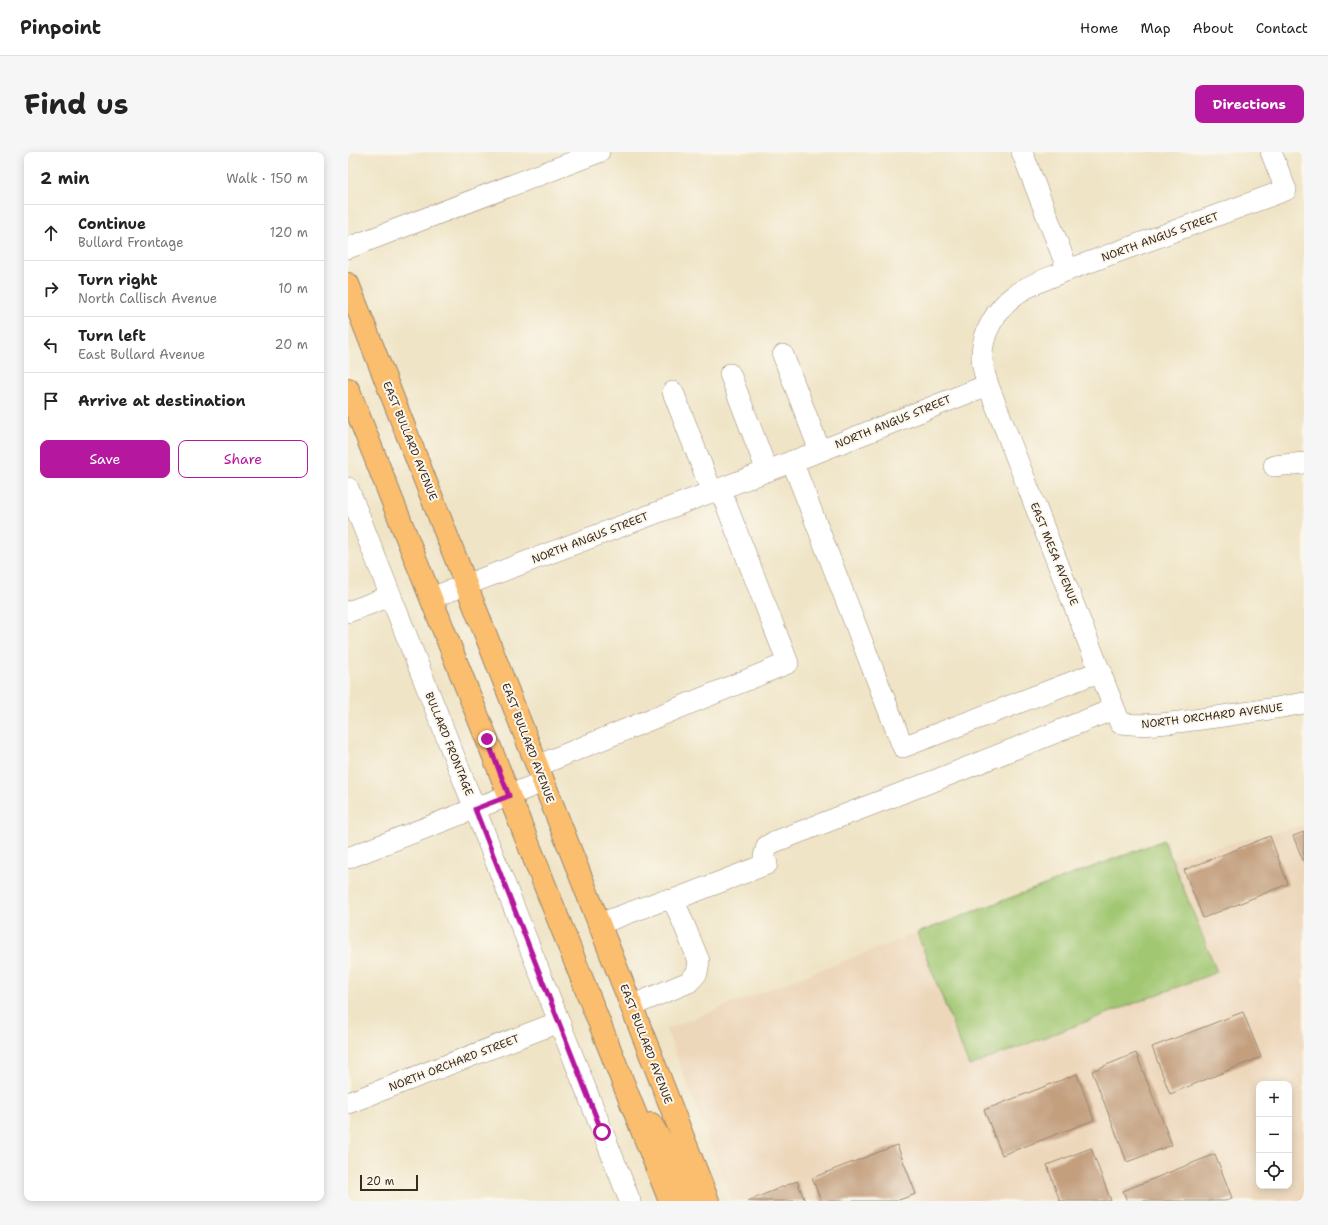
<!DOCTYPE html>
<meta charset="utf-8">
<style>
:root{--surface:#fff;--page:#f6f6f6;--text:#222;--muted:#767676;--line:#e0e0e0;--accent:#b5179e}
body{margin:0;font-family:"Shantell Sans",sans-serif;background:var(--page);color:var(--text)}
.controls{position:absolute;right:12px;bottom:12px;display:grid;overflow:hidden;border-radius:8px;box-shadow:0 2px 10px #0003}
.controls button{width:36px;height:36px;display:grid;place-items:center;padding:0;border:0;border-bottom:1px solid var(--line);background:var(--surface);color:var(--text);font:20px sans-serif}
.scale{position:absolute;left:12px;bottom:10px;width:58px;box-sizing:border-box;padding-left:4px;border:2px solid #3b2a1e;border-top:0;font-size:11px;line-height:14px;white-space:nowrap;color:#3b2a1e;-webkit-text-stroke:3px #fbf7ec;paint-order:stroke}
.stop{position:absolute;width:12px;height:12px;margin:-9px;border:3px solid #b5179e;border-radius:50%;background:#fff}
.stop.end{background:#b5179e;border-color:#fff;box-shadow:0 1px 4px #0008}
.list{margin:0;padding:0;list-style:none}
h2{display:flex;justify-content:space-between;align-items:center;height:52px;margin:0;padding:0 16px;font-size:17px}
h2 small{font-size:13px;font-weight:400;color:var(--muted)}
.list li{display:grid;grid-template-columns:26px 1fr auto;gap:12px;align-items:center;box-sizing:border-box;height:56px;padding:0 16px;border-top:1px solid var(--line)}
.list b{display:block;font-size:15px;white-space:nowrap}
.list p{margin:0;font-size:13px;white-space:nowrap;color:var(--muted)}
.list em{font-size:13px;font-style:normal;color:var(--muted)}
.actions{display:flex;gap:8px;padding:12px 16px}
.actions a{flex:1;padding:9px 0;border:1px solid var(--accent);border-radius:8px;text-align:center;font-size:14px;color:var(--accent)}
.actions .main{background:var(--accent);color:#fff}
.icon{flex:none;width:22px;height:22px;fill:none;stroke:currentColor;stroke-width:2;stroke-linecap:round;stroke-linejoin:round}
.map{position:relative;flex:none;width:956px;height:1049px;overflow:hidden;border-radius:8px}
header{display:flex;align-items:center;gap:24px;box-sizing:border-box;height:56px;padding:0 20px;background:var(--surface);border-bottom:1px solid var(--line)}
header strong{font-size:19px}
nav{display:flex;gap:22px;margin-inline-start:auto;font-size:14px}
.intro{display:flex;align-items:center;justify-content:space-between;box-sizing:border-box;height:96px;padding:0 24px}
h1{margin:0;font-size:28px}
.button{padding:10px 18px;border-radius:8px;background:var(--accent);color:#fff;font-size:14px;font-weight:700}
main{display:flex;gap:24px;padding:0 24px}
aside{flex:1;background:var(--surface);border-radius:8px;box-shadow:0 2px 10px #0003}
.map>svg:first-child{display:block}
.built{fill:#edd7bb;fill-rule:evenodd}
.green{fill:#a1c772;stroke:#6e7848}
.building{fill:#c39f7e}
.lines{fill:none;stroke-linecap:round;stroke-linejoin:round}
.minor-casing{stroke:#958772;stroke-width:22}
.major-casing{stroke:#958772;stroke-width:24}
.minor{stroke:#fff;stroke-width:21}
.major{stroke:#fabe6e;stroke-width:22}
.route{stroke:#b5179e;stroke-width:5}
.labels{text-anchor:middle;dominant-baseline:central;stroke-width:4;stroke-linejoin:round;paint-order:stroke}
.street-label{font-size:11px;fill:#3b2a1e;stroke:#fbf7ec}
</style>
<header>
<strong>Pinpoint</strong>
<nav><a>Home</a><a>Map</a><a>About</a><a>Contact</a></nav>
</header>
<div class="intro"><h1>Find us</h1><a class="button">Directions</a></div>
<main>
<aside>
<h2>2 min<small>Walk · 150 m</small></h2>
<ul class="list">
<li><svg class="icon" aria-label="ahead" viewBox="0 0 24 24"><path d="M12 20V5M6 11l6-6 6 6"/></svg><div><b>Continue</b><p>Bullard Frontage</p></div><em>120 m</em></li>
<li><svg class="icon" aria-label="right" viewBox="0 0 24 24"><path d="M7 20v-9h11M14 6l5 5-5 5"/></svg><div><b>Turn right</b><p>North Callisch Avenue</p></div><em>10 m</em></li>
<li><svg class="icon" aria-label="left" viewBox="0 0 24 24"><path d="M17 20v-9H6M10 6l-5 5 5 5"/></svg><div><b>Turn left</b><p>East Bullard Avenue</p></div><em>20 m</em></li>
<li><svg class="icon" aria-label="arrive" viewBox="0 0 24 24"><path d="M6 21V4h12l-3 4 3 4H6"/></svg><div><b>Arrive at destination</b></div></li>
</ul>
<div class="actions"><a class="main">Save</a><a>Share</a></div>
</aside>
<div class="map">
<svg width="956" height="1049" viewBox="0 0 956 1049">
<rect width="100%" height="100%" fill="#fbf7ec"/>
<filter id="ink" filterUnits="userSpaceOnUse"><feTurbulence type="fractalNoise" baseFrequency=".025" numOctaves="2"/><feDisplacementMap in="SourceGraphic" scale="8" xChannelSelector="R" yChannelSelector="G"/><feConvolveMatrix kernelMatrix="1 2 1 2 8 2 1 2 1" color-interpolation-filters="sRGB"/></filter>
<filter id="wash" filterUnits="userSpaceOnUse"><feTurbulence type="fractalNoise" baseFrequency=".012" numOctaves="4" result="noise"/><feDisplacementMap in="SourceGraphic" scale="16" xChannelSelector="R" yChannelSelector="G"/><feGaussianBlur stdDeviation="0.9" result="paint"/><feColorMatrix in="noise" values="0 0 0 0 0 0 0 0 0 0 0 0 0 0 0 0 0 1.4 0 .05"/><feComposite in="paint" operator="in"/></filter>
<g filter="url(#wash)">
<rect width="100%" height="100%" fill="#efe4c6"/>
<path class="built" d="M956,673V1049H385L318,877L569,781L621,914L868,820L824,706ZM911,932H941V1034H911Z"/>
<path class="green" d="M816,688L869,820L621,914L569,781Z"/>
<g id="blocks">
<g class="building">
<path d="M956,680V711L945,684Z"/>
<path d="M922,684L940,732L855,766L836,718Z"/>
<path d="M895,860L913,905L822,942L804,895Z"/>
<path d="M788,901L824,993L779,1010L744,919Z"/>
<path d="M729,922L746,968L654,1003L636,958Z"/>
<path d="M549,993L568,1042L548,1049H473L464,1026Z"/>
<path d="M743,996L763,1049H712L699,1013Z"/>
<path d="M867,1002L884,1046L877,1049H779L775,1039Z"/>
<path d="M449,1029L457,1049H400Z"/>
</g>
</g>
</g>
<g filter="url(#ink)">
<use href="#blocks" fill-opacity="0" stroke="#958772" stroke-width="1"/>
<g class="lines">
<g class="minor-casing">
<g id="minor">
<path d="M674,0L720,118"/>
<path d="M0,96L251,0"/>
<path d="M435,203L472,299"/>
<path d="M382,222L419,319"/>
<path d="M640,233L772,571C796,575 822,571 846,568C883,563 919,558 956,551"/>
<path d="M325,240L364,340"/>
<path d="M444,309L555,595L753,519"/>
<path d="M926,314L956,311"/>
<path d="M0,336L282,1049"/>
<path d="M83,446L472,299L640,233C637,224 634,215 634,206C633,182 649,156 667,143C680,133 704,125 720,118L938,38L923,0"/>
<path d="M0,460L43,444"/>
<path d="M189,614L440,511L372,337"/>
<path d="M0,706L195,630"/>
<path d="M325,748L419,712L416,705L419,694L426,690L588,628L766,557"/>
<path d="M251,772L313,749L325,748L332,763L351,809L349,821L341,830L283,854"/>
<path d="M0,951L211,870"/>
</g>
</g>
<g class="major-casing">
<g id="major">
<path d="M0,132L360,1049"/>
<path d="M0,237L322,1049"/>
<path d="M303,972L322,1003L340,1049"/>
</g>
</g>
<use href="#minor" class="minor"/>
<use href="#major" class="major"/>
</g>
</g>
<g class="lines" filter="url(#ink)">
<path class="route" d="M139,587L161,644L127,657L254,980"/>
</g>
<g class="labels">
<g class="street-label">
<text transform="translate(812 85) rotate(-20)">NORTH ANGUS STREET</text>
<text transform="translate(545 270) rotate(-22)">NORTH ANGUS STREET</text>
<text transform="translate(62 289) rotate(68)">EAST BULLARD AVENUE</text>
<text transform="translate(242 386) rotate(-21)">NORTH ANGUS STREET</text>
<text transform="translate(706 402) rotate(68)">EAST MESA AVENUE</text>
<text transform="translate(864 564) rotate(-7)">NORTH ORCHARD AVENUE</text>
<text transform="translate(180 591) rotate(69)">EAST BULLARD AVENUE</text>
<text transform="translate(101 592) rotate(68)">BULLARD FRONTAGE</text>
<text transform="translate(298 892) rotate(69)">EAST BULLARD AVENUE</text>
<text transform="translate(106 911) rotate(-21)">NORTH ORCHARD STREET</text>
</g>
</g>
</svg>
<div class="controls">
<button>+</button>
<button>−</button>
<button><svg class="icon" aria-label="locate" viewBox="0 0 24 24"><circle cx="12" cy="12" r="6"/><path d="M12 2v4M12 18v4M2 12h4M18 12h4"/></svg></button>
</div>
<div class="scale">20 m</div>
<div class="stop" style="left:254px;top:980px"></div>
<div class="stop end" style="left:139px;top:587px"></div>
</div>
</main>
